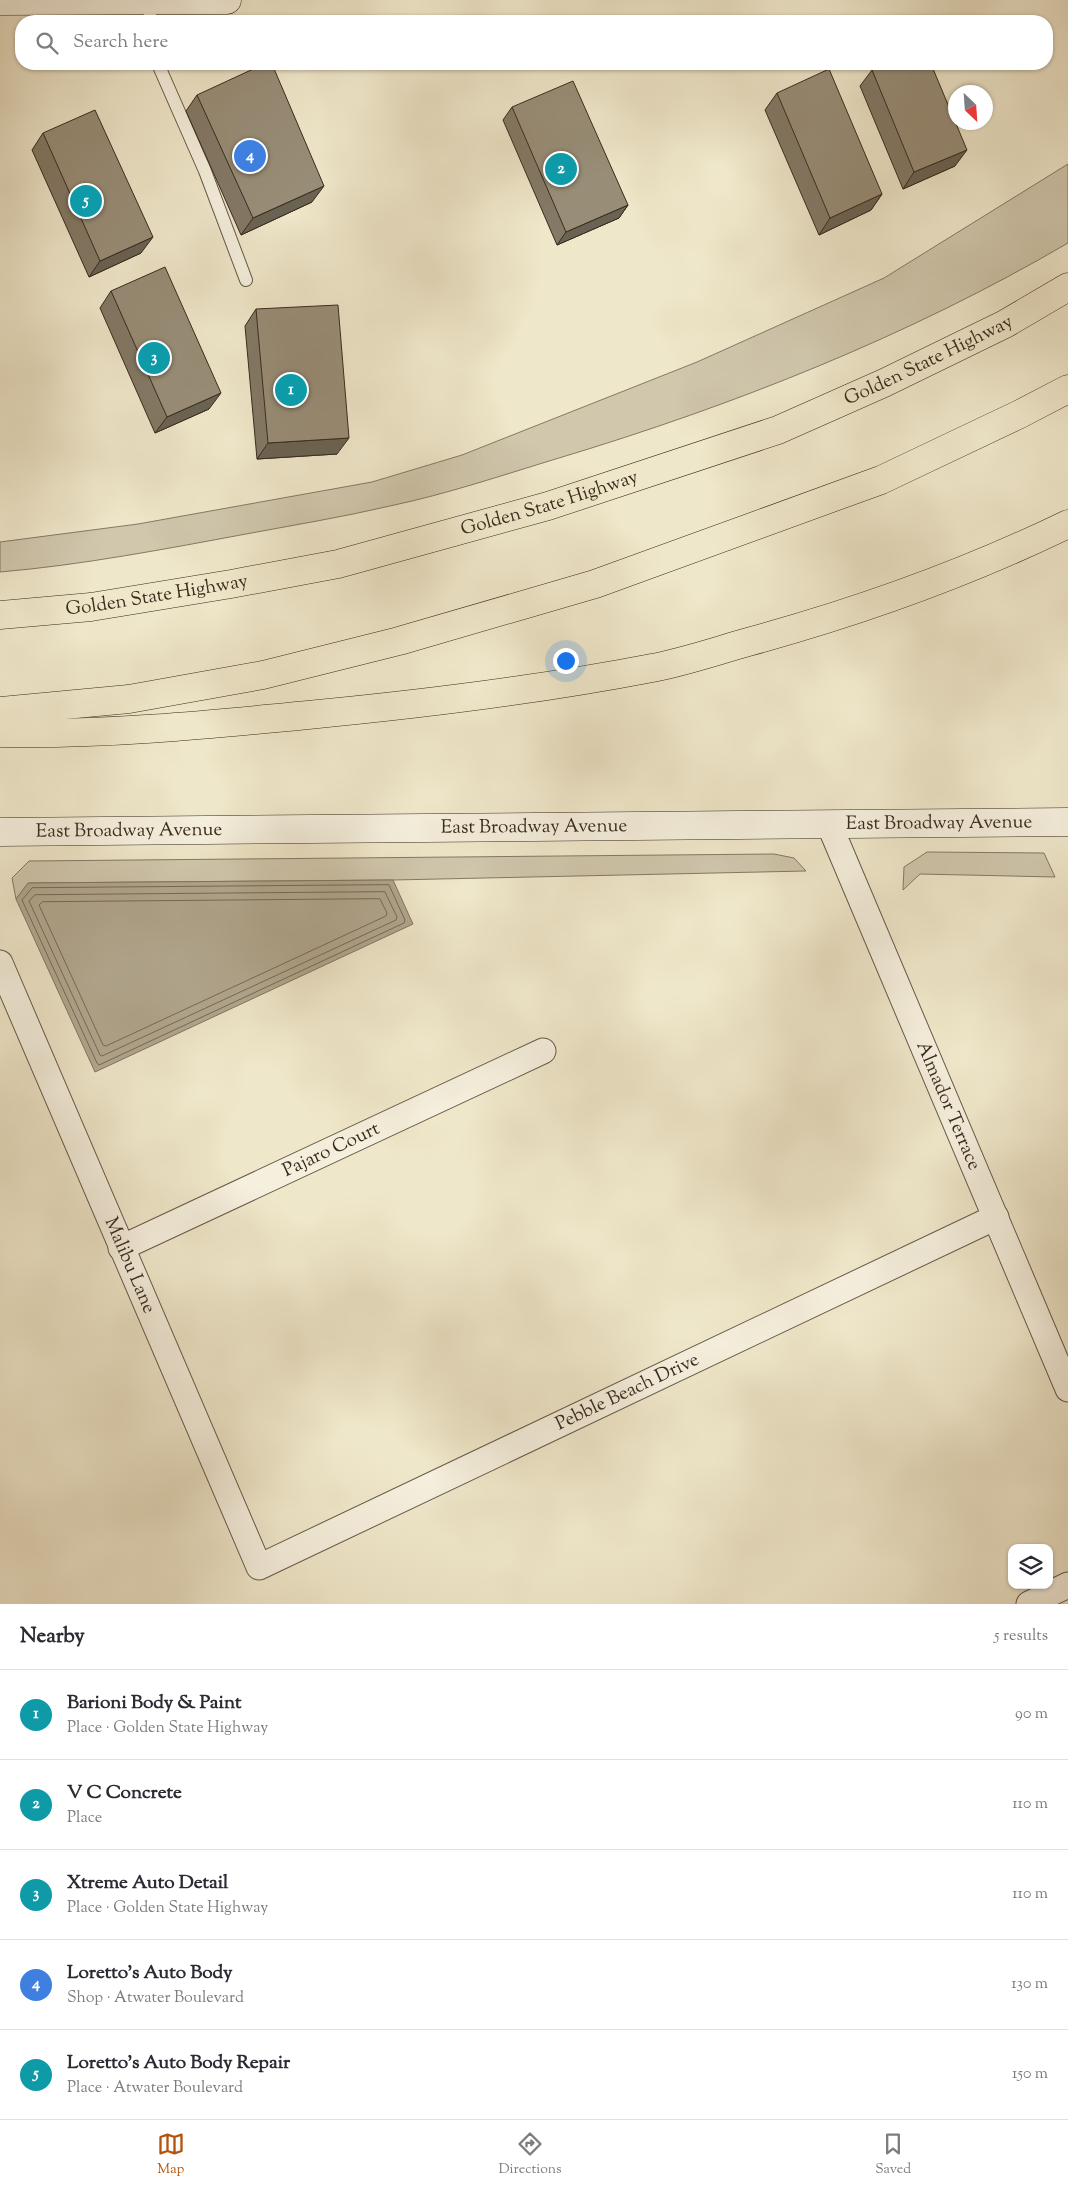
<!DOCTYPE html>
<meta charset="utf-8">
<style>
:root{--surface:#fff;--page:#f7f7f7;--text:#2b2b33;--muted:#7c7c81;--line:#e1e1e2;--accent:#b45309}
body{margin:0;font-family:"Sorts Mill Goudy",serif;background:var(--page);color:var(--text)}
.controls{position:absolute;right:15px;bottom:15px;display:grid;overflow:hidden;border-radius:10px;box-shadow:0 1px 4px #0004}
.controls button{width:45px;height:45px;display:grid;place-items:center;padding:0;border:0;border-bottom:1px solid var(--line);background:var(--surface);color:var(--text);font:25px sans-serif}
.compass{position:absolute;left:948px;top:85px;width:45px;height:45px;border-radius:50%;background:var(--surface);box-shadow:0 1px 4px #0004;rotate:155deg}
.you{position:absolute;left:565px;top:660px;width:18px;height:18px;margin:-12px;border:4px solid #fff;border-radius:50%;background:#1a73e8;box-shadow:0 0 0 8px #1a73e833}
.badge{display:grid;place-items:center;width:32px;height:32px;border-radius:50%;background:var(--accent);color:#fff;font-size:16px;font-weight:700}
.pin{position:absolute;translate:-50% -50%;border:2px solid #fff;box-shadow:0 1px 5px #0006}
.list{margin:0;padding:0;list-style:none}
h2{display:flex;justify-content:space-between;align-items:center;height:65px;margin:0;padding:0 20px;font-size:21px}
h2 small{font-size:16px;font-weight:400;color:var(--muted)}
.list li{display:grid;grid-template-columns:32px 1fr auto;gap:15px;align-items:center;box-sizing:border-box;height:90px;padding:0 20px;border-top:1px solid var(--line)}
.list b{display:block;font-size:19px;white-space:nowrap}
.list p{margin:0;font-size:16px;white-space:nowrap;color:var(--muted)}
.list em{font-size:16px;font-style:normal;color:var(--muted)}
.icon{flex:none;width:28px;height:28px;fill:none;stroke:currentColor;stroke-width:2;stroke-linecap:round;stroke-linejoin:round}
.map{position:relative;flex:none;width:1068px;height:1604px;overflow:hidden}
.search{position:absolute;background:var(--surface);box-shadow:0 1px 4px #0004;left:15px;right:15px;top:15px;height:55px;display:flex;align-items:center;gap:12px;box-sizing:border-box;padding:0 18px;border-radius:20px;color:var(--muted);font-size:19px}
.sheet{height:515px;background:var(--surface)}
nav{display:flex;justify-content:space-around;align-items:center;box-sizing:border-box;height:70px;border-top:1px solid var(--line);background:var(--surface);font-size:14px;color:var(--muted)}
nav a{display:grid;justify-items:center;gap:2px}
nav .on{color:var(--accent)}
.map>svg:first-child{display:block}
.green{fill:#d0c7ad;stroke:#847965}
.water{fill:#b1a78f;stroke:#817561}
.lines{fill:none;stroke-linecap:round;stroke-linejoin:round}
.shore{stroke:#756956;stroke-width:1}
.lane-casing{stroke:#665a48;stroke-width:14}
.street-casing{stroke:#665a48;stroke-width:27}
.secondary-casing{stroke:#392b1d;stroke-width:29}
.highway-casing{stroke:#392b1d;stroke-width:29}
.lane{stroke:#f5efdd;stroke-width:12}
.street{stroke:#f5efdd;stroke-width:25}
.secondary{stroke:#f5efdd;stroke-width:28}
.highway{stroke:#efe7ca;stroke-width:28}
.wall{fill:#837966;stroke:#392b1d}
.shaded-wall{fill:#6a6353;stroke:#392b1d}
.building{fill:#988d77;stroke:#392b1d}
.labels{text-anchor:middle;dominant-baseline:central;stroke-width:5;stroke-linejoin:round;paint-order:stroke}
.street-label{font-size:19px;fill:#392b1d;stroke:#f5efdd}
</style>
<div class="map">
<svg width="1068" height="1604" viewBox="0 0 1068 1604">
<rect width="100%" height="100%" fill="#efe7ca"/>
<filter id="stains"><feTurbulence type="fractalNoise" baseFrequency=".004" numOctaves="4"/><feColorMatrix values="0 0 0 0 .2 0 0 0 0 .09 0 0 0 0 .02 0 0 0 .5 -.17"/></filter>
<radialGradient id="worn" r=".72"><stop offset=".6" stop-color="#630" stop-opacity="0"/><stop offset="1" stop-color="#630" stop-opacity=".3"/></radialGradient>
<g class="green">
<path d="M1068,164V243C909,336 735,405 559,458C503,475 447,494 390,506C343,517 294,525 246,534C165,549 82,565 0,572V542L138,524L372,482L462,455L697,362L884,278Z"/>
<path d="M927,852L1044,853L1055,877L920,874L903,890L904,867Z"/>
<path d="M774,854L794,858L806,871L393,880L29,883L16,899L12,878L29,861Z"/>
</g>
<path class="water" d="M393,880L413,924L95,1072L16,899L28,883Z"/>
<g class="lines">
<g class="shore">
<path d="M389,885L405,920L404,923L99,1065L97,1063L22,900L32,888Z"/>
<path d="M385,892L397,917L396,920L102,1056L100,1055L29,901L35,895Z"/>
<path d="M380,899L387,913L386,916L106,1046L103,1045L39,905L42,902Z"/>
</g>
<g class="lane-casing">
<g id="lane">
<path d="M150,0V21"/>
<path d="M158,64L205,171L246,280"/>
</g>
</g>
<g class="street-casing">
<g id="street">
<path id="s1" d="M829,824L1068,1389"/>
<path id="s2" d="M0,963L259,1567L996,1217"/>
<path id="s3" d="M121,1248L543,1051"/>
<path d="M1029,1604L1068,1585"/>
</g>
</g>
<g class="secondary-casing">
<g id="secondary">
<path d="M0,1L227,0"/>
<path id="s4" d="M0,832L1068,822"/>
</g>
</g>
<g class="highway-casing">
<g id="highway">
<path id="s5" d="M0,615L91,607L231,584L338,564L548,506L778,430L884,383L1005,324L1068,287"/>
<path d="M0,711L129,699L263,675L399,641L595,584L881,480L1020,414L1068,389"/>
<path d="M0,733C103,735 206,725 308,715C423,704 538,690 652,668C684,662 716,651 748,642C858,612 965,574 1068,524"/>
</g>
</g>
<use href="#lane" class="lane"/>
<use href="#street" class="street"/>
<use href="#secondary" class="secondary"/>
<use href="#highway" class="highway"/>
</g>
<g class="wall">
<path d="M872,70L955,166L903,189L860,86Z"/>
<path d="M777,93L882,194L871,210L819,235L765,110Z"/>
<path d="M197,95L312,202L241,235L186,111Z"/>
<path d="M512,107L628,205L619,218L557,245L503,120Z"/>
<path d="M43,133L141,253L89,277L32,150Z"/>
<path d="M111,291L209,409L155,433L100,308Z"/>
<path d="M256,309L337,454L257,459L245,326Z"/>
</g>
<g class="shaded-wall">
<path d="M967,150L955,166L903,189L914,172Z"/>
<path d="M324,186L312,202L241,235L253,218Z"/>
<path d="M882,194L871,210L819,235L830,218Z"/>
<path d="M628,205L619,218L557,245L566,232Z"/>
<path d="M153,237L141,253L89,277L100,261Z"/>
<path d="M221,393L209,409L155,433L167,417Z"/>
<path d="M349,438L337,454L257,459L268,443Z"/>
</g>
<g class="building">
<path d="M264,64H272L324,186L253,218L197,95Z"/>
<path d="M886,64H931L967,150L914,172L872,70Z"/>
<path d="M829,69L882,194L830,218L777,93Z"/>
<path d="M573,81L628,205L566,232L512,107Z"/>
<path d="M95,110L153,237L100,261L43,133Z"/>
<path d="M165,267L221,393L167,417L111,291Z"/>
<path d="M338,305L349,438L268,443L256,309Z"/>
</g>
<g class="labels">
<g class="street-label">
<text stroke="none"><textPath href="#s5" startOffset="968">Golden State Highway</textPath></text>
<text stroke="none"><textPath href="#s5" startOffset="562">Golden State Highway</textPath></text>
<text stroke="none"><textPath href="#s5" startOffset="158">Golden State Highway</textPath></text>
<text stroke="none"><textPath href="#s4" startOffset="939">East Broadway Avenue</textPath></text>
<text stroke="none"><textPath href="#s4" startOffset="534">East Broadway Avenue</textPath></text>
<text stroke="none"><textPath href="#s4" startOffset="129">East Broadway Avenue</textPath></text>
<text stroke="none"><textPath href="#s1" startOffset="306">Almador Terrace</textPath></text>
<text stroke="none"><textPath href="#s3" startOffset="232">Pajaro Court</textPath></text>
<text stroke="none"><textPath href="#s2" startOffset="329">Malibu Lane</textPath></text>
<text stroke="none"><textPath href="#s2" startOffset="1065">Pebble Beach Drive</textPath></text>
</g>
</g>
<rect width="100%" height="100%" filter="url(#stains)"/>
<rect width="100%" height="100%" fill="url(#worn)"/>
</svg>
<div class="controls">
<button><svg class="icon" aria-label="layers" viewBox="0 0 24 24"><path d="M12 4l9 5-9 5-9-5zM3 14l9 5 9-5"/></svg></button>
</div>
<svg class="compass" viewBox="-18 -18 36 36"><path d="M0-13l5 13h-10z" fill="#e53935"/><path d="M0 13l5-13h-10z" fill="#7c7c81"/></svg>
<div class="you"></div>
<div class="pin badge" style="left:291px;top:390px;background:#0f9aa8">1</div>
<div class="pin badge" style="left:561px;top:169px;background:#0f9aa8">2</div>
<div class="pin badge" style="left:154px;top:358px;background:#0f9aa8">3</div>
<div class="pin badge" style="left:250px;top:156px;background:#3f7fe0">4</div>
<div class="pin badge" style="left:86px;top:201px;background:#0f9aa8">5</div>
<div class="search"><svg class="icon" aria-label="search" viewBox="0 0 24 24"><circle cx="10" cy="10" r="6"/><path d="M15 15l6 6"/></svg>Search here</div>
</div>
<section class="sheet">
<h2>Nearby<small>5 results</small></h2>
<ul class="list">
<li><span class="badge" style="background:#0f9aa8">1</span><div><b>Barioni Body &amp; Paint</b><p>Place · Golden State Highway</p></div><em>90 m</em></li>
<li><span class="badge" style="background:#0f9aa8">2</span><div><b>V C Concrete</b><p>Place</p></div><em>110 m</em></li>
<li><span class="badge" style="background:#0f9aa8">3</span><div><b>Xtreme Auto Detail</b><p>Place · Golden State Highway</p></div><em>110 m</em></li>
<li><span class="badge" style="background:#3f7fe0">4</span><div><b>Loretto's Auto Body</b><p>Shop · Atwater Boulevard</p></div><em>130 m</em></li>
<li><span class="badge" style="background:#0f9aa8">5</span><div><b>Loretto's Auto Body Repair</b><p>Place · Atwater Boulevard</p></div><em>150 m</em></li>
</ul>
</section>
<nav>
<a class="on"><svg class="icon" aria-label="map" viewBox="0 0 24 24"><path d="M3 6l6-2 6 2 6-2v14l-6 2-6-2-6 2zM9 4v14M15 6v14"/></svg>Map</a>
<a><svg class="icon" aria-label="directions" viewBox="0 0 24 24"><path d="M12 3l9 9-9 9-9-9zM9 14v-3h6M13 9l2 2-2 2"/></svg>Directions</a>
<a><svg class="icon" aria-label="saved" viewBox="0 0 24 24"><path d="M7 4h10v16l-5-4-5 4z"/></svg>Saved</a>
</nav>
